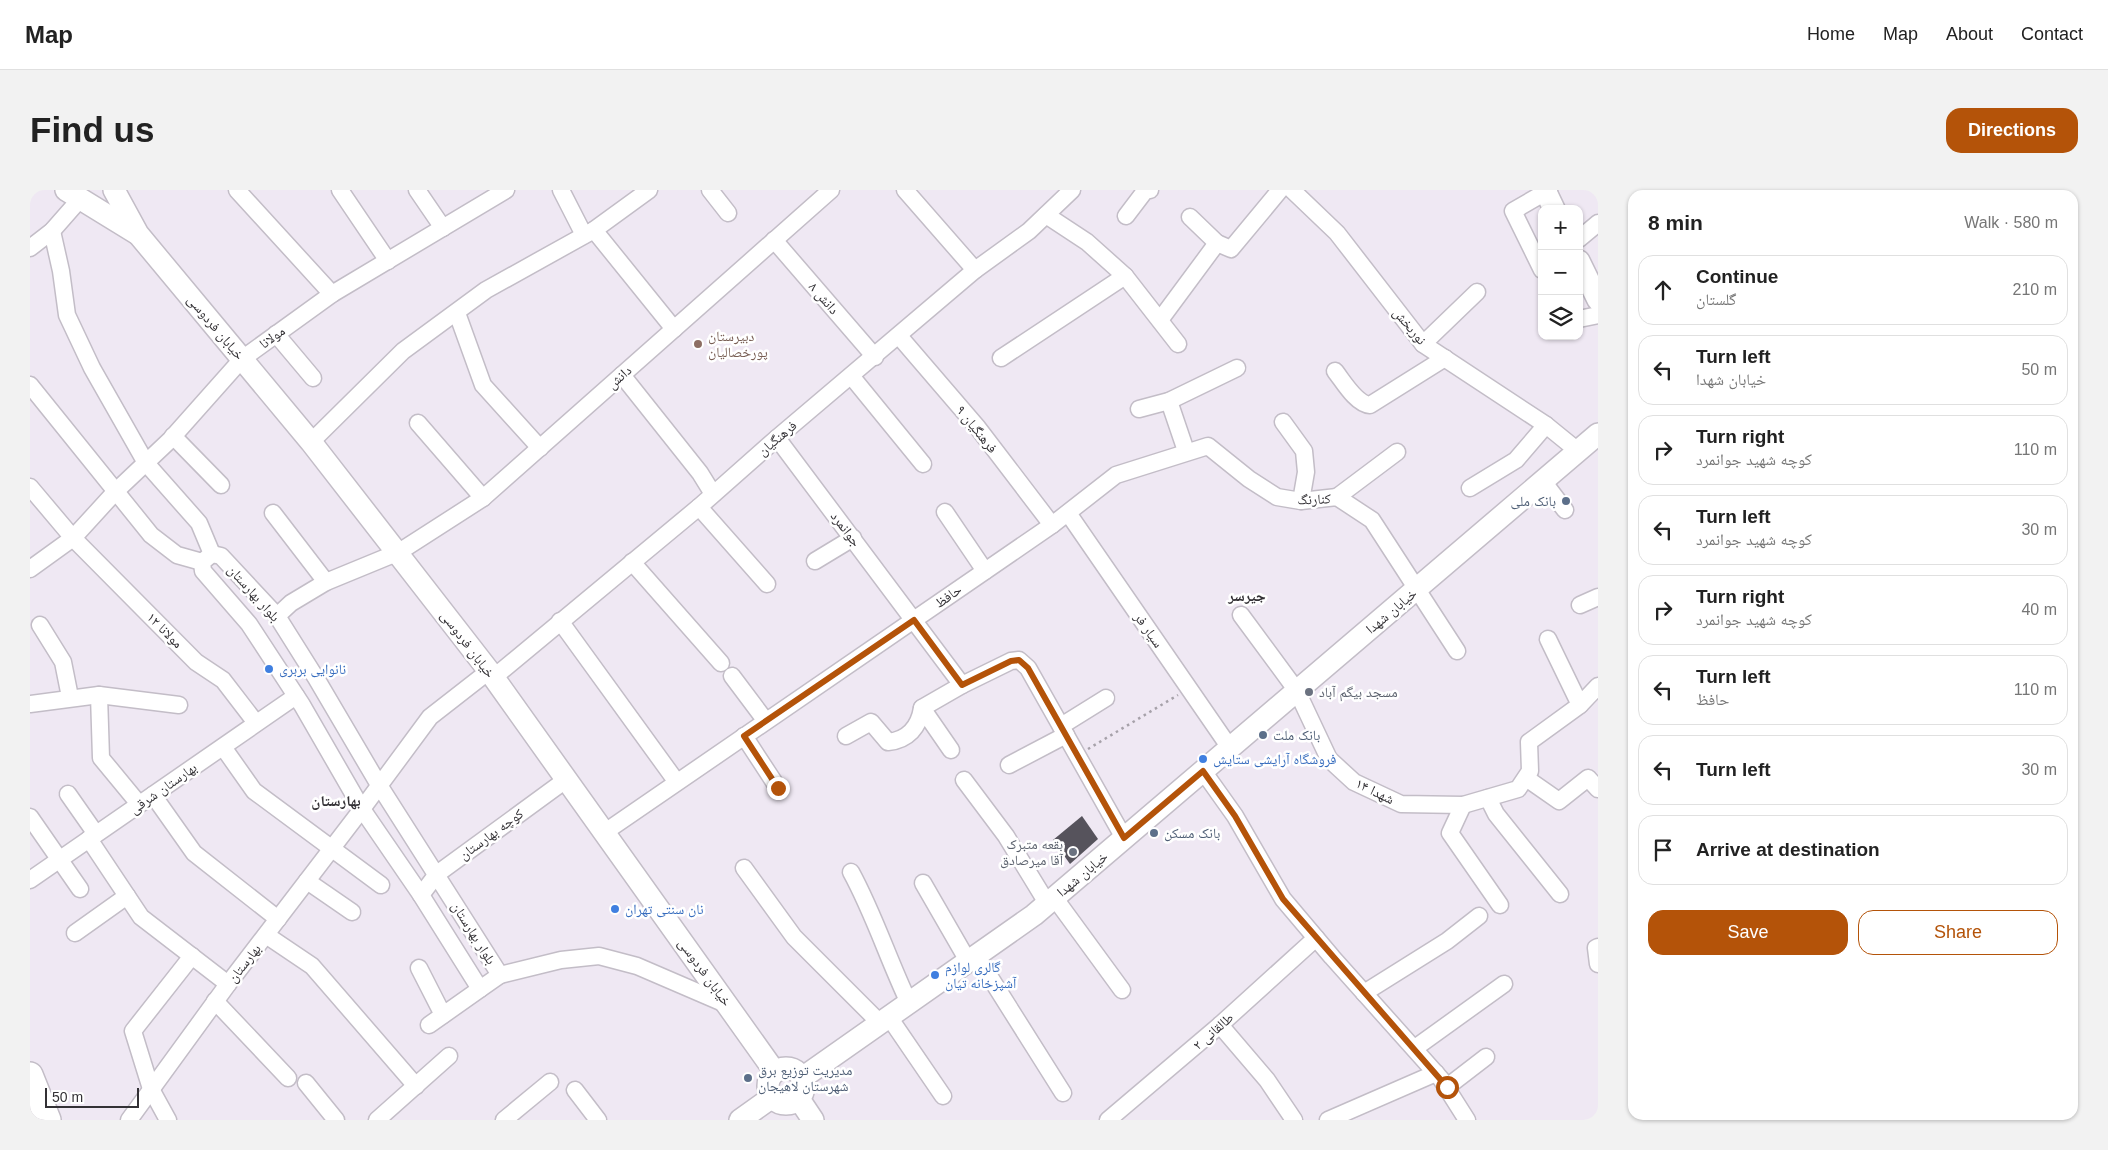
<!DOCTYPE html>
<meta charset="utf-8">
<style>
:root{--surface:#fff;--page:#f2f2f2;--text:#222;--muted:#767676;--line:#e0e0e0;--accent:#b45309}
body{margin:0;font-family:Arial,"Noto Naskh Arabic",sans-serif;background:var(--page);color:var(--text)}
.controls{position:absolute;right:15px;top:15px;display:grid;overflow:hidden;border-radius:10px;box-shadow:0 1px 4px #0004}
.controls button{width:45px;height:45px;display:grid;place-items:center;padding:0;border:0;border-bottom:1px solid var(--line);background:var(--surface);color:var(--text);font:25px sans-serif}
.scale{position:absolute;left:15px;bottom:12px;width:94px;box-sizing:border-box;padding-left:5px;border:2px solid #333135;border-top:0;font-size:14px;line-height:18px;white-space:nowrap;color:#333135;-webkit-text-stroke:4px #fff;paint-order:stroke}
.stop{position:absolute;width:15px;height:15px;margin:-11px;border:4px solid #b45309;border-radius:50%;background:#fff}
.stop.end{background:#b45309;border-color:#fff;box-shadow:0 1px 5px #0008}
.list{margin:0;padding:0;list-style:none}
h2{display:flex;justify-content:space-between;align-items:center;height:65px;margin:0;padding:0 20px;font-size:21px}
h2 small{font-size:16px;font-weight:400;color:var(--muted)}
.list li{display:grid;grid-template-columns:32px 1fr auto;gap:15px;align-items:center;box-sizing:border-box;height:70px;margin:0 10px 10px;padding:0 10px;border:1px solid var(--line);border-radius:15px}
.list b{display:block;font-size:19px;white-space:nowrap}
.list p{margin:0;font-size:16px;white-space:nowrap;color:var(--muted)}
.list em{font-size:16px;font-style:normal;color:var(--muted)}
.actions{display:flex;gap:10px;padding:15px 20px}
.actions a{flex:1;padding:11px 0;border:1px solid var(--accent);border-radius:15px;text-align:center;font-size:18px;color:var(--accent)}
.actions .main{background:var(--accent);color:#fff}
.icon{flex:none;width:28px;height:28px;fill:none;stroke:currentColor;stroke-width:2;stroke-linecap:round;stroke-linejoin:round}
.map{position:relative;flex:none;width:1568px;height:930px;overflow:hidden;border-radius:15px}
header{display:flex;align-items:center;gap:30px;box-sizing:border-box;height:70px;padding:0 25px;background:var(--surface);border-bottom:1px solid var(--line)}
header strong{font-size:24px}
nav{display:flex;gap:28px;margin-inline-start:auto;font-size:18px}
.intro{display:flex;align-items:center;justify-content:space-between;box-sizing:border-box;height:120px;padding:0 30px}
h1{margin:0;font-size:35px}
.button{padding:12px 22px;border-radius:15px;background:var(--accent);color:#fff;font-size:18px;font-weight:700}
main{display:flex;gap:30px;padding:0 30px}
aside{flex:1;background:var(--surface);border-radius:15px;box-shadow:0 1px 4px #0004}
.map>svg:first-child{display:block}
.building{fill:#56535c}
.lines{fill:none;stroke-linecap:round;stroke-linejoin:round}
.minor-casing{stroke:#c3bdc7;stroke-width:19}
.major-casing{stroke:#c3bdc7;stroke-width:24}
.highway-casing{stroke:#c3bdc7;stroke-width:28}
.path{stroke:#a6a1a9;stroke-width:2.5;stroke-dasharray:2.5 4;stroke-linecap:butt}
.minor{stroke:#fff;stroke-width:16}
.major{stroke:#fff;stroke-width:21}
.highway{stroke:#fff;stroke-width:25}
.route{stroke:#b45309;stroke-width:6}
.education-dot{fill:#8d6e63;stroke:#fff;stroke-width:2}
.service-dot{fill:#5c6f8a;stroke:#fff;stroke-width:2}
.shop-dot{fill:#3f7fe0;stroke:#fff;stroke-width:2}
.worship-dot{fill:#6b7280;stroke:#fff;stroke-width:2}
.labels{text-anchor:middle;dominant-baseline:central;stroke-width:5;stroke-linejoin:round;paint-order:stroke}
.street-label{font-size:14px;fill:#333135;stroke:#fff}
.education-label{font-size:14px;fill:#785e54;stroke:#fff;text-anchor:start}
.service-label{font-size:14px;fill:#4e5e75;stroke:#fff;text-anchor:start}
.shop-label{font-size:14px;fill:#366cbe;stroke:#fff;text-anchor:start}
.worship-label{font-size:14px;fill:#5b616d;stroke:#fff;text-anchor:start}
.neighbourhood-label{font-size:15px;font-weight:bold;fill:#333135;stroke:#fff}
</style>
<header>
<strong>Map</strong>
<nav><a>Home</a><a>Map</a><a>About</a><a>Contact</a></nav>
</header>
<div class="intro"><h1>Find us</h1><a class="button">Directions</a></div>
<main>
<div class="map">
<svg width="1568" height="930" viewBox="0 0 1568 930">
<rect width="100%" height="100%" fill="#efe8f3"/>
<path class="building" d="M1052,626L1068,649L1040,674L1023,650Z"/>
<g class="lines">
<g class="minor-casing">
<g id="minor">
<path d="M207,0L302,104"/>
<path d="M310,0L358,71"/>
<path d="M387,0L413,38"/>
<path d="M531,0L554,45"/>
<path d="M680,0L698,23"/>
<path d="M875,0L945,80"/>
<path d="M1262,0L1307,43L1393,154L1516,235L1548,261"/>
<path d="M1016,25L1057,52L1095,86L1148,154"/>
<path d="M1096,26L1115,1L1120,0"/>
<path d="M1160,27L1187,53L1201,59L1250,0"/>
<path d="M564,40L644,139"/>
<path d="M22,41L31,81L37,125L62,178L116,273L169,333L182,364"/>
<path d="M1549,49L1568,33"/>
<path d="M744,50L845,167"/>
<path d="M0,58L22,41L51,8"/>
<path d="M1512,80L1483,21L1519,0"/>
<path d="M427,123L453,195L510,258"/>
<path d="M1549,129L1568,125"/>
<path d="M1130,130L1187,53"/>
<path d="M246,144L283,188"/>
<path d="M869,146L948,238L1022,335"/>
<path d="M1393,154L1447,102"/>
<path d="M971,168L1095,86"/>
<path d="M1305,181C1313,191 1326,214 1340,215L1415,168"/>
<path d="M592,185L670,283L683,304"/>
<path d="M822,187L893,274"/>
<path d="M0,195L121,345L147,365L172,372"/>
<path d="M1139,211L1156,261"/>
<path d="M1109,219L1139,211L1207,178"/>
<path d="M1253,232L1274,261L1276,282L1271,311"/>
<path d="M388,233L453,308"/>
<path d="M143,246L191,295"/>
<path d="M747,248L932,495L981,471L989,470L998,478L1094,648"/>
<path d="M281,252L373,161L456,100L564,40L619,0"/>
<path d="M1513,291L1535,320"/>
<path d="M0,297L43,348L166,472L193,490L226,533"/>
<path d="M1440,298L1486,270L1516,235"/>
<path d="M1307,307L1367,262"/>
<path d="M669,317L737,394"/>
<path d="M915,322L955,381"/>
<path d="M243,323L296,392"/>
<path d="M1038,323L1200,558"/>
<path d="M182,364L191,366L247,426L286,488L349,595L470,785L450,799L391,705L332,619L272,515L219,434L173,381L172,372Z"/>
<path d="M785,371L823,348"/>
<path d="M602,372L691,473"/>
<path d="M0,379L43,348L86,301L140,250L212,169L302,104L476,0"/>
<path d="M1550,415L1568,407"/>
<path d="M1211,425L1267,501L1299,569L1324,592L1371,614L1433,615L1488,599L1500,581L1499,552L1550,515L1568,496"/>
<path d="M247,426L261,413L296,392L369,362L453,308L801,0"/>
<path d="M530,431L646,591"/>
<path d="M10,435L33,472L40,507"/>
<path d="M1518,449L1550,515"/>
<path d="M702,486L735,530"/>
<path d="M463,488L669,317L747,248L945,80L999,41L1042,0"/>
<path d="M69,505L71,568L109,614"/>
<path d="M0,514L69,505L149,515"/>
<path d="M892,518L921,560"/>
<path d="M1031,536L1076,508"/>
<path d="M714,546L748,598"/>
<path d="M816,546L841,532L858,552C878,550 889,537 892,518L932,495"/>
<path d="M193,557L224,601L351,695"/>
<path d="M979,575L1036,545"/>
<path d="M1173,581L1205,626L1253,709L1302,767L1411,889L1437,930"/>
<path d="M1496,588L1529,611L1558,588L1568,599"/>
<path d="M934,590L976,646L1017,713"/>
<path d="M38,604L66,644"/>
<path d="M123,605L164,663L248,729"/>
<path d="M1458,608L1466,624L1530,704"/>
<path d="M1433,615L1420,643L1470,715"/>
<path d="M0,627L50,699"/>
<path d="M575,642L1022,335L1086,285L1178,256L1219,289L1247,307L1271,311L1307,307L1342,330L1427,461"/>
<path d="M59,649L111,727L198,794"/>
<path d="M714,678L764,747L850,833"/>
<path d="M821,682C844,724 858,769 879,813"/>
<path d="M0,690L266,506"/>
<path d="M277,691L322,722"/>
<path d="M893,693L938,771"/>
<path d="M391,705L407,684L537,589"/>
<path d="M1024,707L1092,800"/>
<path d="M45,743L97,706"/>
<path d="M236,745L282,776L386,896"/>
<path d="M1568,757L1566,758L1568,774"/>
<path d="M946,765L1033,903"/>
<path d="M389,778L413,825"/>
<path d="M470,785L531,770L569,766L607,776L700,816"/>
<path d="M1334,803L1417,751L1449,726"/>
<path d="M185,811L258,888"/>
<path d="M859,827L913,906"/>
<path d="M399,835L450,799"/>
<path d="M1190,835L1237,890L1264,930"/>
<path d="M1385,858L1474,794"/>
<path d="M276,893L306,930"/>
<path d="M1417,897L1456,867"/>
<path d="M545,900L568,930"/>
<path d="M99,930L198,794L332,619L400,527L459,481"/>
<path d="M138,930L121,899L103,841L162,766"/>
<path d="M347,930L419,866"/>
<path d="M474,930L520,892"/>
<path d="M1078,930L1190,835L1286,748"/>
<path d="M1298,930L1406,883"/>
</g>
</g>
<g class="major-casing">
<g id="major">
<path d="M36,0L106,43"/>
<path d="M84,0L108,44L281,252L459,481L745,882"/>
<path d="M1515,0L1524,19"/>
<path d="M1549,71L1568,110"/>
<circle cx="756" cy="896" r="18"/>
<path d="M772,888L1004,725L1568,244"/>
<path d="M769,909L783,930"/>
<path d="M710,930L741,908"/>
</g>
</g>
<g class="highway-casing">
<path id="highway" d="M0,885L18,930"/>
</g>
<path class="path" d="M1058,559L1148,505"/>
<use href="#minor" class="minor"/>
<use href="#major" class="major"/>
<use href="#highway" class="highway"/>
</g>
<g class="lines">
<path class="route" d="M748,598L714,546L884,430L932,495L981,471L989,470L998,478L1094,648L1173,581L1205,626L1253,709L1417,897"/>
</g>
<circle class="education-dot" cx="668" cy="154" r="5"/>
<g class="service-dot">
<circle cx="1536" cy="311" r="5"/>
<circle cx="1233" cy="545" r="5"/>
<circle cx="1124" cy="643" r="5"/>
<circle cx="718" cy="888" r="5"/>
</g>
<g class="shop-dot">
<circle cx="239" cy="479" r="5"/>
<circle cx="1173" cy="569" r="5"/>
<circle cx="585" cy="719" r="5"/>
<circle cx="905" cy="785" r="5"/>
</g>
<g class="worship-dot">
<circle cx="1279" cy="502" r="5"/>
<circle cx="1043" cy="662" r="5"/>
</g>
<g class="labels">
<g class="street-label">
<text transform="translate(794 108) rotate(49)">دانش ۸</text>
<text transform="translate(1380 136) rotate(50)">نوربخش</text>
<text transform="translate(186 137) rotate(50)">خیابان فردوسی</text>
<text transform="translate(242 147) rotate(-36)">مولانا</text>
<text transform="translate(589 187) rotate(-42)">دانش</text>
<text transform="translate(947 239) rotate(51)">فرهنگیان ۹</text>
<text transform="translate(747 248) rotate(-40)">فرهنگیان</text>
<text transform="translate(1284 309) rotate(-2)">کنارنگ</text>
<text transform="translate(816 339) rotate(53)">جوانمرد</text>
<text transform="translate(224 403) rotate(48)">بلوار بهارستان</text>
<text transform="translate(918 406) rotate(-35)">حافظ</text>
<text transform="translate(1361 421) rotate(-40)">خیابان شهدا</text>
<text transform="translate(135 440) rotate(45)">مولانا ۱۲</text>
<text transform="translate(1119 440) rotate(55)">سیار فر</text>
<text transform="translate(438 454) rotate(53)">خیابان فردوسی</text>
<text transform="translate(133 598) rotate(-35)">بهارستان شرقی</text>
<text transform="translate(1345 601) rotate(26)">شهدا ۱۴</text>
<text transform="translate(461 644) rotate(-36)">کوچه بهارستان</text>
<text transform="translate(1052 684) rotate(-40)">خیابان شهدا</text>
<text transform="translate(444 743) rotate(58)">بلوار بهارستان</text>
<text transform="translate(214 773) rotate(-52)">بهارستان</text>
<text transform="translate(675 782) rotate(54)">خیابان فردوسی</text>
<text transform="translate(1183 841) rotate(-41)">طالقانی ۲</text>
</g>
<g class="education-label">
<text x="678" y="146">دبیرستان<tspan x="678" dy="16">پورخصالیان</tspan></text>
</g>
<g class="service-label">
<text x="1526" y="311" text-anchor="end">بانک ملی</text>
<text x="1243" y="545">بانک ملت</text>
<text x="1134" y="643">بانک مسکن</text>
<text x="728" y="880">مدیریت توزیع برق<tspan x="728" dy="16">شهرستان لاهیجان</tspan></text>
</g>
<g class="shop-label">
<text x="249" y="479">نانوایی بربری</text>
<text x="1183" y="569">فروشگاه آرایشی ستایش</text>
<text x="595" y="719">نان سنتی تهران</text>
<text x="915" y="777">گالری لوازم<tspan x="915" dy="16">آشپزخانه تیان</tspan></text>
</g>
<g class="worship-label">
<text x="1289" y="502">مسجد بیگم آباد</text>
<text x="1033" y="654" text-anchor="end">بقعه متبرک<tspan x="1033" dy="16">آقا میرصادق</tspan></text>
</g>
<g class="neighbourhood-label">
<text x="1217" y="405">جیرسر</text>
<text x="306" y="610">بهارستان</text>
</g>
</g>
</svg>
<div class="controls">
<button>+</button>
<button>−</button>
<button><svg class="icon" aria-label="layers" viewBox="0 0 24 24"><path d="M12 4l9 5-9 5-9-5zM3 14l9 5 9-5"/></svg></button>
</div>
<div class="scale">50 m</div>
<div class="stop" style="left:1417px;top:897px"></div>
<div class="stop end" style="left:748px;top:598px"></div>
</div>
<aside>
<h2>8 min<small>Walk · 580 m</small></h2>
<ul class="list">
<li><svg class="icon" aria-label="ahead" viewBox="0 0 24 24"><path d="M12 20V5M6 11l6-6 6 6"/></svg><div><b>Continue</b><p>گلستان</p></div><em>210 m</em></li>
<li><svg class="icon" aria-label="left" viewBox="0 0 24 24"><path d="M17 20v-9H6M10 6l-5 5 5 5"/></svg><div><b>Turn left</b><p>خیابان شهدا</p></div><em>50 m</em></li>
<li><svg class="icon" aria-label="right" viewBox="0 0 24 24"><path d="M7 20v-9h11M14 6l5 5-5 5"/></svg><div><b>Turn right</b><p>کوچه شهید جوانمرد</p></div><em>110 m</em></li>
<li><svg class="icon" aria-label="left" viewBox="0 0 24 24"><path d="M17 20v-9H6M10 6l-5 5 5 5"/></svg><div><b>Turn left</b><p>کوچه شهید جوانمرد</p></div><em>30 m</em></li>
<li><svg class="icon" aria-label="right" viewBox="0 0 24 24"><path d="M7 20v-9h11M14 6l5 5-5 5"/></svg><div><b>Turn right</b><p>کوچه شهید جوانمرد</p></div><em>40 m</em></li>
<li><svg class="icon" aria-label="left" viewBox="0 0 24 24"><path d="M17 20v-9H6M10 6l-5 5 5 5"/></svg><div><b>Turn left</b><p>حافظ</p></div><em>110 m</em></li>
<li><svg class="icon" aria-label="left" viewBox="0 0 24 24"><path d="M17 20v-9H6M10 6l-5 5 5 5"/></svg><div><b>Turn left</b></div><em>30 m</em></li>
<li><svg class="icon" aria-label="arrive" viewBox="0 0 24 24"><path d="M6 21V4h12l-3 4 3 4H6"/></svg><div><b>Arrive at destination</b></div></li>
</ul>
<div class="actions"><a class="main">Save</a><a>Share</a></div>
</aside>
</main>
